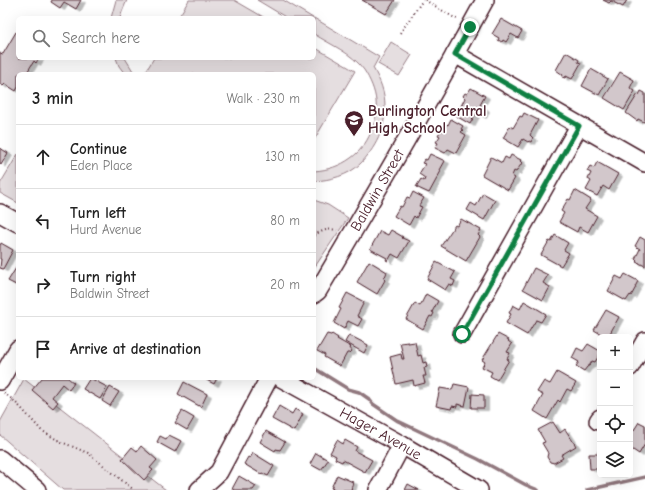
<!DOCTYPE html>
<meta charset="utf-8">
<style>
:root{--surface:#fff;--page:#f6f6f6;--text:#222;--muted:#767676;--line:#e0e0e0}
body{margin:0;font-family:"Comic Neue",sans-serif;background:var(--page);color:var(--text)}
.controls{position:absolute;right:12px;bottom:12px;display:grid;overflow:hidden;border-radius:6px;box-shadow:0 4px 16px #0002}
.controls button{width:36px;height:36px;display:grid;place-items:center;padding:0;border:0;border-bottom:1px solid var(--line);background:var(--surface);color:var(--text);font:20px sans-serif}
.stop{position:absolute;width:12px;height:12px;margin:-9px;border:3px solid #0b8043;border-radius:50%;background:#fff}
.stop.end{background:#0b8043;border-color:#fff;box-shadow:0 1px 4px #0008}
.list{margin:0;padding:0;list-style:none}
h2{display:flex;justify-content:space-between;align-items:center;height:52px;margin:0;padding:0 16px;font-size:17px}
h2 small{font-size:13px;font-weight:400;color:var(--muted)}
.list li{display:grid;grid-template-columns:26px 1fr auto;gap:12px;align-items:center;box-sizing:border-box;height:64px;padding:0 16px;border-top:1px solid var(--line)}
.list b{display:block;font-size:15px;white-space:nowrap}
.list p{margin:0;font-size:13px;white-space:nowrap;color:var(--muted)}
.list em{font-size:13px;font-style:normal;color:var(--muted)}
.icon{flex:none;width:22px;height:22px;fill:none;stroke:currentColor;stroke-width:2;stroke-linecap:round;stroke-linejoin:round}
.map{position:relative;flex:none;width:645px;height:490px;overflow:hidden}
.search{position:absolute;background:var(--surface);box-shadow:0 4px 16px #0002;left:16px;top:16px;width:300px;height:44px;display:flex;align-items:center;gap:10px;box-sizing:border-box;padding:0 14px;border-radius:6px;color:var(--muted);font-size:15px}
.panel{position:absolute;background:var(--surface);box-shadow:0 4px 16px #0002;left:16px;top:72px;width:300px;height:308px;border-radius:6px}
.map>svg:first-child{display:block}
.green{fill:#e5dee0;stroke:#987e86}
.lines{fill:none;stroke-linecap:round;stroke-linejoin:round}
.stream{stroke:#91787e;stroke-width:3.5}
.building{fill:#d2c7cb;stroke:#4a1f2b;filter:url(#shadow)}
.minor-casing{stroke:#4a1f2b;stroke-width:20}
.path{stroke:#4a1f2b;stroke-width:2;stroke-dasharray:1 3;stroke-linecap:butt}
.minor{stroke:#fff;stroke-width:17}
.route{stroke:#0b8043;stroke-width:5}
.labels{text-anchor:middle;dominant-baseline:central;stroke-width:3.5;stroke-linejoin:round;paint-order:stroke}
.poi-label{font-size:15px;font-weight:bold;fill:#4a1f2b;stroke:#fff;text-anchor:start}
.street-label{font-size:15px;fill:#4a1f2b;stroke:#fff}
</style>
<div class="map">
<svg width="645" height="490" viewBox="0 0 645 490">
<defs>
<filter id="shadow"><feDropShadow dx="4.5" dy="2.5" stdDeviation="0" flood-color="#0004"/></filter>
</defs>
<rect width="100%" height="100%" fill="#fff"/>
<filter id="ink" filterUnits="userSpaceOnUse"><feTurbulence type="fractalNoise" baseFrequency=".025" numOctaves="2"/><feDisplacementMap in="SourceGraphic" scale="8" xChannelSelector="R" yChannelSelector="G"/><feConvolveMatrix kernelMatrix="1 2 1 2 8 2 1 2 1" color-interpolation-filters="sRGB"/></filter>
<g filter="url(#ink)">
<g class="green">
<path d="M116,0H127L122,12L120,18H111Z"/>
<path d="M189,0H234L265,18H178Z"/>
<path d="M257,0H283L313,18H287Z"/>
<path d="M314,18L379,57L373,68C380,80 385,92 385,106C386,128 375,149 360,164C348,176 330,180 314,181V171C328,170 340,166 351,158C368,146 378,122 376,101C375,91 370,79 364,70C352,53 331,45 314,34Z"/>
<path d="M391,42L412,55L399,76L378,64Z"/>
<path d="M314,47L355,71L314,140V74H151L146,71L154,58H314Z"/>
<path d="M116,58H125L133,71L137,74H125L119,66Z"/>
<path d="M18,154V203L0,193V184Z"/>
<path d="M314,200L328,205L348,218L314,268Z"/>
<path d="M24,379L166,490H63L0,435V422Z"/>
</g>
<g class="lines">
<g class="stream">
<path d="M314,368L348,389L359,392L369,399L373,404L398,421L478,459L526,485L538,490"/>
<path d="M587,490L645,477"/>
</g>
</g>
<g class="building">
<path d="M52,0H81L76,9L64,2L60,8L51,2Z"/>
<path d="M362,0H395L386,14Z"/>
<path d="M603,0H627L623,7L611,1L609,3Z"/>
<path d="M501,19L522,31L518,38L511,34L506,42L503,40L502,42L498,40L499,38L492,34Z"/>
<path d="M16,32L18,33V58H39L36,63L34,61L26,74H18V87L16,91L5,84L3,86L0,84V53L3,54Z"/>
<path d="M566,52L579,60L578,62L581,63L572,79L566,76L565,78L562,77L563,75L556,70Z"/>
<path d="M591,69L608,79L599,95L582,86Z"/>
<path d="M620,72L634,80L630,88L635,91L624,110L604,98Z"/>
<path d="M471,88L485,96L480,105L485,109L482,116L476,113L470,124L456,116L465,98L463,96L465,93L467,94Z"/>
<path d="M641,91L645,93V120L644,122L638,119L637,121L626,113L638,94L639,95Z"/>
<path d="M524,113L538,120L530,135L533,138L531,142L529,141L528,142L523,139L518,147L503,138L510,126L513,128L520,116L522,117Z"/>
<path d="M451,119L463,126L461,129L463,130L461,132L466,135L456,153L448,149L445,153L435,148L438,143L436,142L440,136L438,135L441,130L443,131L447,124L448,125Z"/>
<path d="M0,148L8,153L1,165L0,164Z"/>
<path d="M430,154L445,161L440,170L441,171L429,193L416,187L421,179L424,181L425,178L419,174L425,164L422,163L425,159L427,160Z"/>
<path d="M511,155L521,160L520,161L522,163L516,172L514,171L512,176L515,178L508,190L482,175L491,157L502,163L505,157L509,159Z"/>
<path d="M597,162L618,174L609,190L603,186L597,196L586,190L591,181L588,179L591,173L587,171L590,166L594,168Z"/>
<path d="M575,190L591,200L585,209L597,216L588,232L579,227L577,232L559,222L564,213L561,211L568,199L570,200Z"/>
<path d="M413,192L424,198L419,206L422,207L416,218L414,216L409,225L394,216L400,206L402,207L407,197L410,198Z"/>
<path d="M483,193L495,200L484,220L467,210L471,203L476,206Z"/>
<path d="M461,219L481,230L478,235L480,237L466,261L441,246L455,225L457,226Z"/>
<path d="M391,230L403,237L402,238L409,241L399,258L392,254L388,261L386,260L387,258L370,249L380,231L388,235Z"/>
<path d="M555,235L568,243L564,250L569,253L561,266L541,255L549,241L551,242Z"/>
<path d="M640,237L645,240V266L639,263V262L638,263L636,262L637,261L635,259L640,249L635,246Z"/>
<path d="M1,243L13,250L3,269L0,268L1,259H0V246Z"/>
<path d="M369,261L387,272L384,279L385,280L377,294L357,282Z"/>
<path d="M436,262L455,272L451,279L455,281L453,286L449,284L445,290L427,279Z"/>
<path d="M16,268L17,269L18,268V286L8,281Z"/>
<path d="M534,268L548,275L543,283L550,287L543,300L523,289Z"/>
<path d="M625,274L638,281L635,287H636L631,296L630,295L626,301L608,291L616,276L622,279Z"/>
<path d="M347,293L364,302L357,316L362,319L358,326L348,321L344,329L334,323L341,309L339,308Z"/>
<path d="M426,294L438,301L432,312L434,313L432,317L430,316L423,329L406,319L415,303L420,306Z"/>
<path d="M524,301L546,314L541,322L536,320L527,335L506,323L511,314L509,313L513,305L520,309Z"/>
<path d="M606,310L619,317L608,337H606L594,330Z"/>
<path d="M327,334L331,335L332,334L338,338L337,339L351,347L350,348L352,351L350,353H347L340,366L324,357L325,355L317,351Z"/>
<path d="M498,334L509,340L508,341L512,344L507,352L510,353L507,359L509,360L497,380L490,376L492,372L482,367L485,362L482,360Z"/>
<path d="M349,335L368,345L364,353L345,342Z"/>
<path d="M408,342V343L415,342L418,356L421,355L423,363L426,362L427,367L424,368L426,376H423L425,383L414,386L413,380L396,384L390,357L401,354L402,359H404L400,343Z"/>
<path d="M588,344L600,351V354L595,362L592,361L590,365L587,367L584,371L576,366L579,362L572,358L577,348L583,351Z"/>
<path d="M557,372L576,383L571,391L567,389L560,402L558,400L547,419L534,411L543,395L537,392L544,381L550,384Z"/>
<path d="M42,378H68L74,383L69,390L62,384L52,397L58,402L53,408L32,390Z"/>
<path d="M90,378L107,387L100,399L83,389Z"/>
<path d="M203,378H217L214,384Z"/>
<path d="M184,382L207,394L201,407L178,394Z"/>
<path d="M454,384L469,387L465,406L457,404V407L452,406L451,409L436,406L440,388L452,390Z"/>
<path d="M110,387L119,392L110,406L102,401Z"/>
<path d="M472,394L484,395V408H471Z"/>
<path d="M279,406L292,414L295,409L303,414L294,431L272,419Z"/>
<path d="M182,411L194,418L187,430L175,423Z"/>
<path d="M553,422L560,433L565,429L576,446L561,455L563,458L554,463L550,462L547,457L548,453L542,443L545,442L538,430Z"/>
<path d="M639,422L645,425V444L639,454L630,448V433L632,430H634Z"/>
<path d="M266,431L285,442L280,450L276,449L275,451L260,442Z"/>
<path d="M169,435L181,441L175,452L157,442L160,436L166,439Z"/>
<path d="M337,440L343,444L345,440L357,447L355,451L372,460L365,472L343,460L342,462L335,459L336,456L330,453Z"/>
<path d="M141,446L157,460L150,468L153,470L144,480L122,459L132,447L137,451Z"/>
<path d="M598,451H600V469H590L589,454H598Z"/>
<path d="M253,453L274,466L268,476L262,473L261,474L244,464L248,457L250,458Z"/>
<path d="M316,453L328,460L321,470L310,464Z"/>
<path d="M337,475L353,482L351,490H352H337L331,488Z"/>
<path d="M239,476L256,486L253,490H235L232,489Z"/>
<path d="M408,484L419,490H405Z"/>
</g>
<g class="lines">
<g class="minor-casing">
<g id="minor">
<path d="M455,54L645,163"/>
<path d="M0,213L18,223"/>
<path id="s1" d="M314,294L318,291C375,195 431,98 485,0"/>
<path d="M462,334L579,126"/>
<path d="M630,367L645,341"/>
<path id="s2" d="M281,378L402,445L479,490"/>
<path d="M0,381L18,349"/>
<path d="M598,421L600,418"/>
<path d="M0,459L37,490"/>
<path d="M199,490L219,472L269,378"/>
<path d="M378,490L402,445"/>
</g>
</g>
<g class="path">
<path d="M425,0L458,20"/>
<path d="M400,33L423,0"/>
<path d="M314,235C322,231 328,228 337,230"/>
<path d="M4,393L13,400L22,409L41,430L59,441L88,453L134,490"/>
</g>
<use href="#minor" class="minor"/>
</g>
</g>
<g class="lines" filter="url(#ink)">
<path class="route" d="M462,334L579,126L455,54L470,27"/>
</g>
<defs>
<g id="school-pin" transform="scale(1)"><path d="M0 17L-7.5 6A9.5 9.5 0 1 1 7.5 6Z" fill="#4a1f2b" stroke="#fff"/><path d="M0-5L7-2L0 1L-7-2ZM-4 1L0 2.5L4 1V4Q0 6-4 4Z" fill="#fff"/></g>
</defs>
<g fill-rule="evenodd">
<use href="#school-pin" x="354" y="120"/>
</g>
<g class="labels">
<g class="poi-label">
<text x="368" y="111">Burlington Central<tspan x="368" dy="17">High School</tspan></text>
</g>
<g class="street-label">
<text stroke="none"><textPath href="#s1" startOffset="122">Baldwin Street</textPath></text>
<text stroke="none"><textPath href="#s2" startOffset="114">Hager Avenue</textPath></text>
</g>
</g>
</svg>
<div class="controls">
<button>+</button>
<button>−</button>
<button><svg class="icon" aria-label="locate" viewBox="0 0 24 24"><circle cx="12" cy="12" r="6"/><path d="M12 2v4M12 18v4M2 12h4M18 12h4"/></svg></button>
<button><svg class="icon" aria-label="layers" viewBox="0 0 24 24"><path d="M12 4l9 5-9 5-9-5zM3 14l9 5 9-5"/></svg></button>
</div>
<div class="stop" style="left:462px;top:334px"></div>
<div class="stop end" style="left:470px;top:27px"></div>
<div class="search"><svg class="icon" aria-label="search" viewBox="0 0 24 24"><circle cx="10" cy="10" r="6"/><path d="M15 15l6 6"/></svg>Search here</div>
<section class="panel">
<h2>3 min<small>Walk · 230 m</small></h2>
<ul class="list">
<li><svg class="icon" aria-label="ahead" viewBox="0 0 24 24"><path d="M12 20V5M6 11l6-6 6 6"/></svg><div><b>Continue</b><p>Eden Place</p></div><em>130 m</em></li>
<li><svg class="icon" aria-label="left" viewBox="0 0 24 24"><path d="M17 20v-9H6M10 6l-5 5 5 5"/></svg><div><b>Turn left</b><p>Hurd Avenue</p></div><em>80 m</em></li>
<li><svg class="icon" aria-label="right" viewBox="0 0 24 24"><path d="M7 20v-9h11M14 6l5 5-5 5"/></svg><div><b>Turn right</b><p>Baldwin Street</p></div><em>20 m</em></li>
<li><svg class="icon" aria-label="arrive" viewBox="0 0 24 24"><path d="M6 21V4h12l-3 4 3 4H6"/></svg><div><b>Arrive at destination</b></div></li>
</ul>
</section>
</div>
